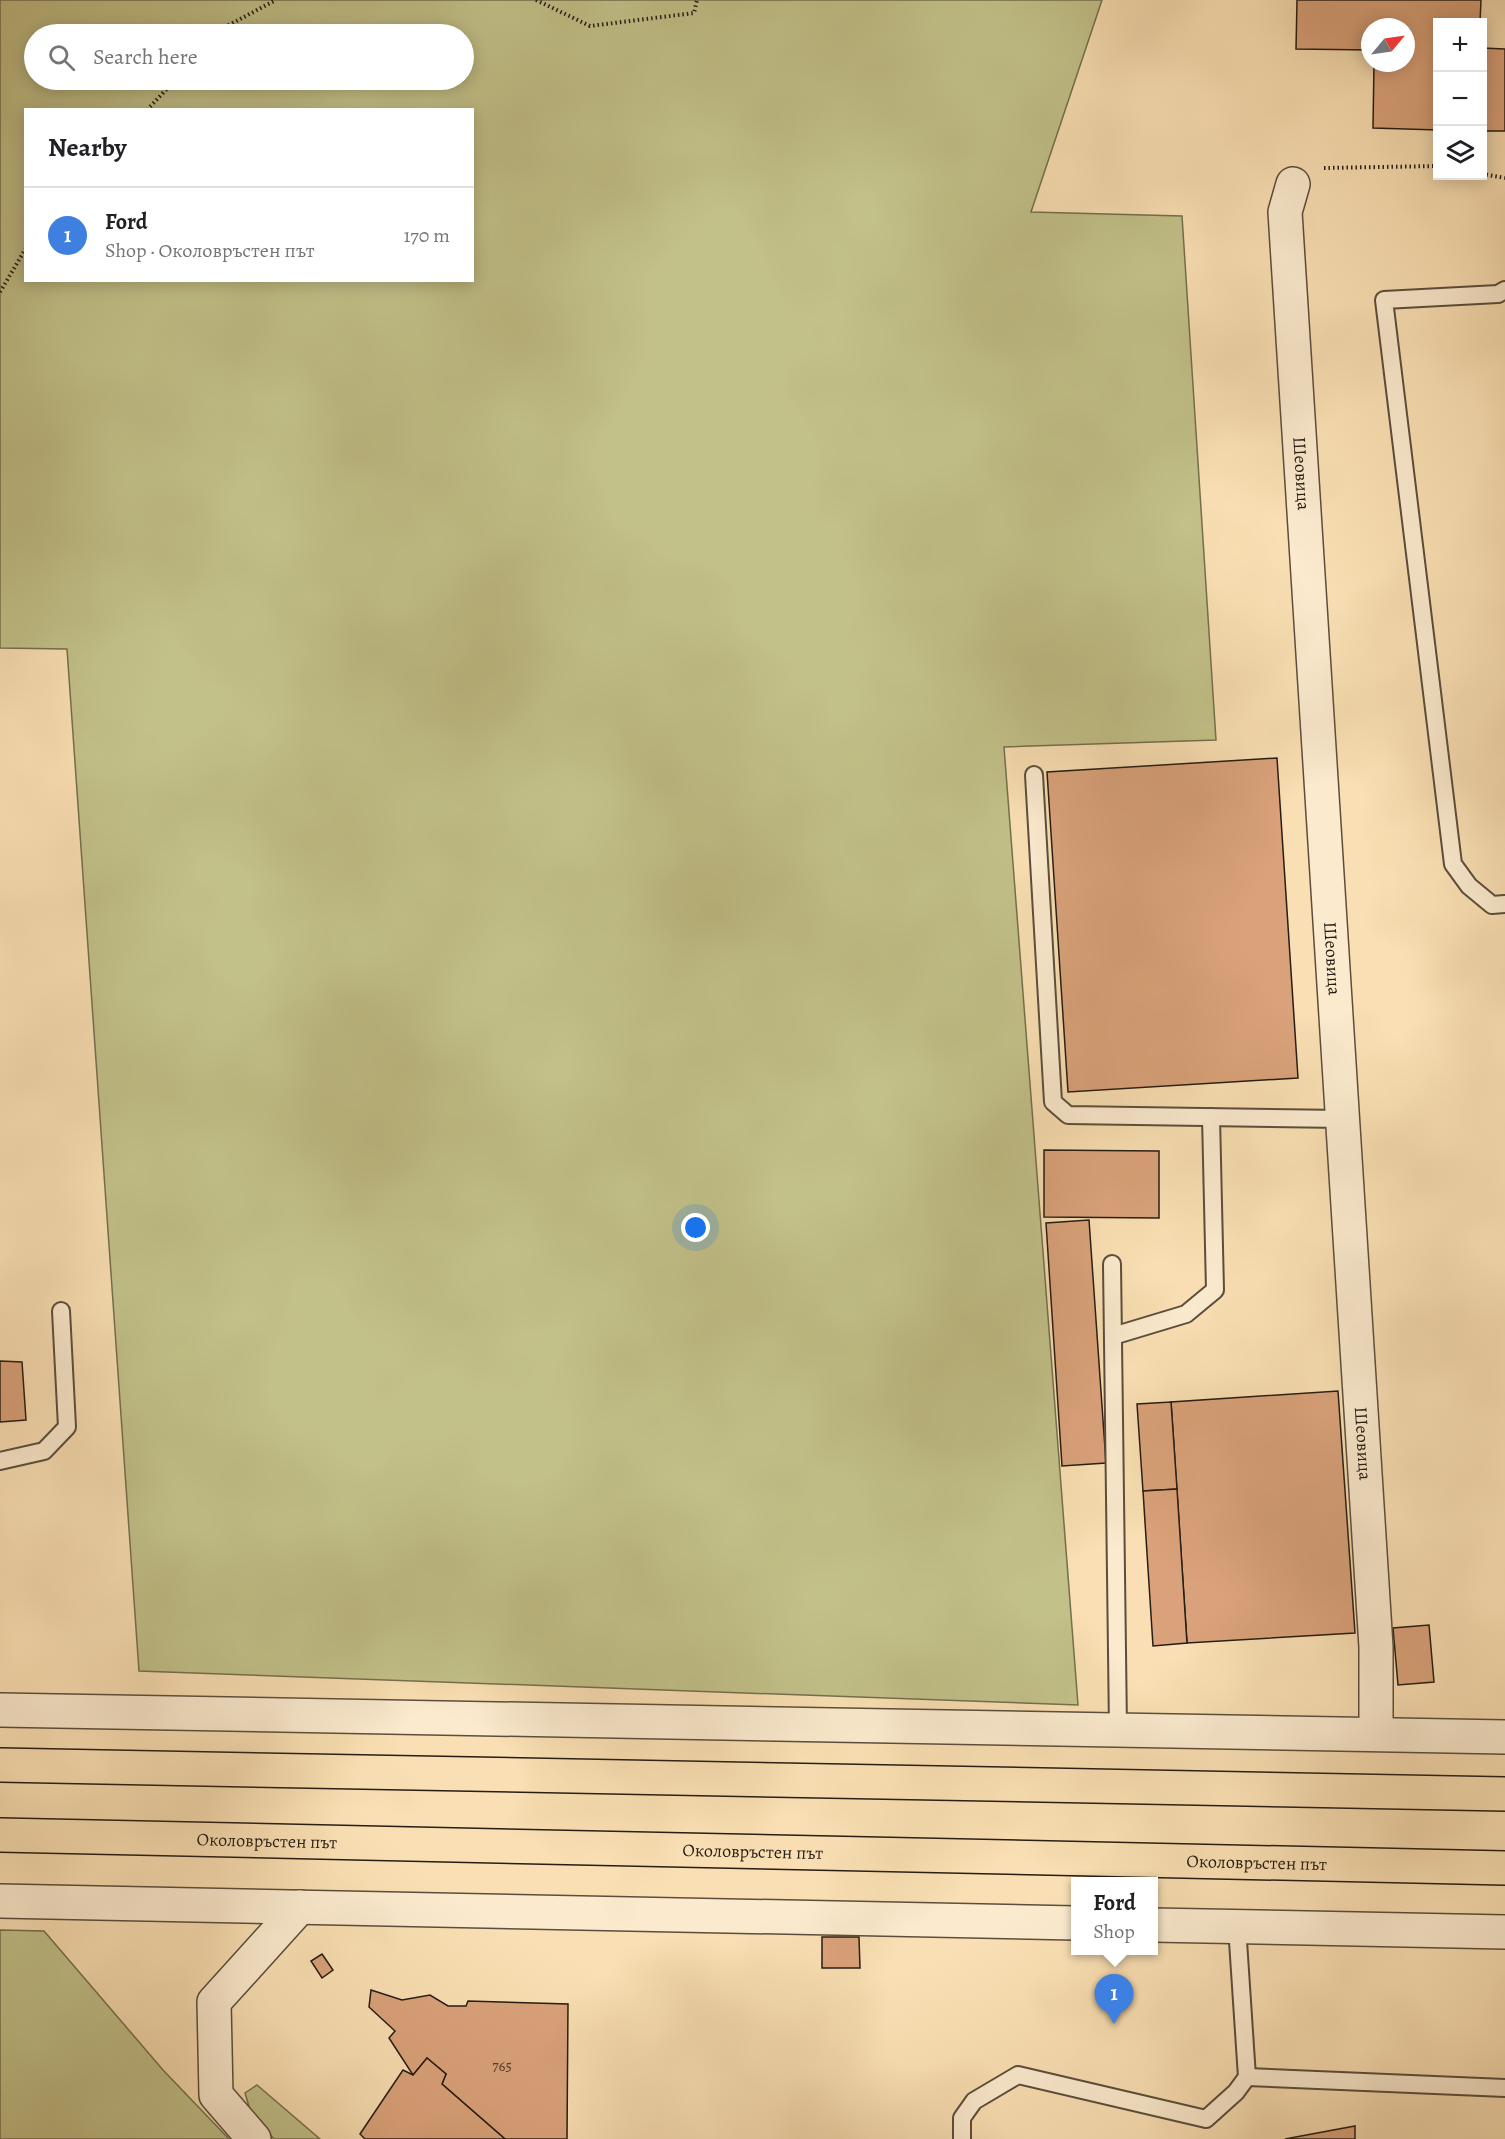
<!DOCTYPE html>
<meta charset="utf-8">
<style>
:root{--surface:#fff;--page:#f6f6f6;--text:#202124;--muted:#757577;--line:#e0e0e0;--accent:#111827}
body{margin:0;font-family:Alegreya,serif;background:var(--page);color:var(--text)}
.controls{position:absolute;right:18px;top:18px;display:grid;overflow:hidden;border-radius:0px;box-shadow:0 3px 15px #0003}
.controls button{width:54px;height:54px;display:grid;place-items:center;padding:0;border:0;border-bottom:2px solid var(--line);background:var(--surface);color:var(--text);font:30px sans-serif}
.compass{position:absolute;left:1361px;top:18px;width:54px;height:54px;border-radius:50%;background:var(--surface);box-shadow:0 3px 15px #0003;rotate:61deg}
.you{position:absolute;left:696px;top:1228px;width:21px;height:21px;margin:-15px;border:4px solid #fff;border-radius:50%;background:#1a73e8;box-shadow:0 0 0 9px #1a73e833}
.badge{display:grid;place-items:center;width:39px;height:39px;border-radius:50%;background:var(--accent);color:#fff;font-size:20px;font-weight:700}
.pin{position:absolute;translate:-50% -50px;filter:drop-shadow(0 2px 3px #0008)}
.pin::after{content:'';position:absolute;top:32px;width:21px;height:18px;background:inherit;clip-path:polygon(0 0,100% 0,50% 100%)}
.popup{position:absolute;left:1071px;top:1877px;width:87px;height:78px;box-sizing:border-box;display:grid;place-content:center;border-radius:0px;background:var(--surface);filter:drop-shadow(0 2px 4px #0005);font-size:20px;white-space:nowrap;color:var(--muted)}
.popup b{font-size:22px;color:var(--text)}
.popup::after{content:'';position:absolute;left:50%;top:100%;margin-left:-12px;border:12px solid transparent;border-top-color:var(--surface)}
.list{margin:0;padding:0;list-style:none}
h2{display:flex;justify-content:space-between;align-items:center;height:78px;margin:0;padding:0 24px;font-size:26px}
h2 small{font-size:20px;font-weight:400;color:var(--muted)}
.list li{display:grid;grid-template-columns:39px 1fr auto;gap:18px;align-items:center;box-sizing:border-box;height:96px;padding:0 24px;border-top:2px solid var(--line)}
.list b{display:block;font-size:22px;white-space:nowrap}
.list p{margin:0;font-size:20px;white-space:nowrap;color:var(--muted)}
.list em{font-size:20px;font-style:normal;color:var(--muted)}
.icon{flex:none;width:33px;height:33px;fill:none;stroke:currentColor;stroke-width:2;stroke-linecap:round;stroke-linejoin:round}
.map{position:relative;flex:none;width:1505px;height:2139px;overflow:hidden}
.search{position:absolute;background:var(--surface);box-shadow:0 3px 15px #0003;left:24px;top:24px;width:450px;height:66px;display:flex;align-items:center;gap:15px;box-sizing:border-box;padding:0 21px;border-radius:33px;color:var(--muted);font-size:22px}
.panel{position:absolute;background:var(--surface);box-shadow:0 3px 15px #0003;left:24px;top:108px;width:450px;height:174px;border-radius:0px}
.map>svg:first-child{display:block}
.green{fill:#c2c189;stroke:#746f4e;stroke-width:1.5;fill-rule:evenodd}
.building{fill:#daa27a;stroke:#261d14;stroke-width:1.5}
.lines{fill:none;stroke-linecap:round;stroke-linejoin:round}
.lane-casing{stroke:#5b4e3c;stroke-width:20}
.street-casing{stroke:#5b4e3c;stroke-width:36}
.highway-casing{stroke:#261d14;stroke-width:36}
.path{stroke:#261d14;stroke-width:4;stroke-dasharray:1.5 3;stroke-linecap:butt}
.lane{stroke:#fbeace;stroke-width:16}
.street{stroke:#fbeace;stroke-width:33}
.highway{stroke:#f9dfb3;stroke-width:33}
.labels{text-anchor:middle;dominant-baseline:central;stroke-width:5;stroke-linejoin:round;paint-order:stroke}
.number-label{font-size:15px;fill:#533e2e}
.street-label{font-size:18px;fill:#261d14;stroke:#fbeace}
</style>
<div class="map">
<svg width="1505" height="2139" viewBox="0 0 1505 2139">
<rect width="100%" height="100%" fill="#f9dfb3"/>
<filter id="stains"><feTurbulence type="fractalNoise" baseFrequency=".00333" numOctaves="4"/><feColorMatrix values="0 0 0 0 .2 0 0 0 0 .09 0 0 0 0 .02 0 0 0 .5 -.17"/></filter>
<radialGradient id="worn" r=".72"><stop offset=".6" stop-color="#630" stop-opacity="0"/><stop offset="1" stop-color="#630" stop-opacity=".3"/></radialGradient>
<g class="green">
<path d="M0,0H1102L1031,212L1182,216L1216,740L1004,747L1078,1705L139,1671L67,649L0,648ZM34,34H464V80H34ZM26,110H472V280H26Z"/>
<path d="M0,1930L44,1931L163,2070L229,2139H0Z"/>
<path d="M257,2085L320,2139H274L250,2110L245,2093Z"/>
</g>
<g class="building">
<path d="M1297,0H1481L1480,22H1438V130L1373,128L1374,63H1406V27H1370V50L1296,49Z"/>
<path d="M1482,48L1505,49V131H1482Z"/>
<path d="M1277,758L1298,1078L1068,1092L1047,772Z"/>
<path d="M1044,1150L1159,1151V1218L1044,1217Z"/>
<path d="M1089,1220L1106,1463L1062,1466L1046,1223Z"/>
<path d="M0,1361L22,1362L26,1420L0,1422Z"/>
<path d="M1338,1391L1355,1633L1187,1643L1171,1402Z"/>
<path d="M1171,1402L1177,1489L1143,1491L1137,1404Z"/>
<path d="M1177,1489L1187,1643L1153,1646L1143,1491Z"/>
<path d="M1429,1625L1434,1682L1398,1685L1393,1628Z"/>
<path d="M822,1937H859L860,1968H822Z"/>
<path d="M322,1954L333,1970L322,1978L311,1961Z"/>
<path d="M371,1990L402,2000L430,1995L448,2006H466L468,2001L568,2004L567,2139H505L442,2084L446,2074L427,2058L413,2075L389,2038L395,2031L369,2007Z"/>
<path d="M427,2058L446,2074L442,2084L505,2139H365L360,2134L403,2070L413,2075Z"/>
<path d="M1355,2126V2139H1285Z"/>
</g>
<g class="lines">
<g class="lane-casing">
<g id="lane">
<path d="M1505,290L1498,294L1384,300L1453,864L1469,886L1492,905L1505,904"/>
<path d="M1034,775L1053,1102L1068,1115L1343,1119"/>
<path d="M1112,1264L1118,1729"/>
<path d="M1113,1336L1186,1314L1215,1290L1211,1117"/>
<path d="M0,1461L44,1451L67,1427L61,1311"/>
<path d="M1247,2077L1505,2088"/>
<path d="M962,2139V2118L974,2101L1018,2075L1206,2119L1236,2092L1247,2077L1237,1926"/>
</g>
</g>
<g class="street-casing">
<g id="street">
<path id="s1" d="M1293,184L1285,212L1376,1647V1734"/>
<path d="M0,1710L1505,1737"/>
<path d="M0,1901L1075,1923"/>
<path d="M1153,1925L1505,1932"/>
<path d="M254,2139L216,2095L214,2002L300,1907"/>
</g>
</g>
<g class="highway-casing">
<g id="highway">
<path d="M0,1765L1505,1794"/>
<path id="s2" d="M0,1835L1505,1868"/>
</g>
</g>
<g class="path">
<path d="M536,0L590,26L694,13L697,0"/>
<path d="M218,34L227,26L276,0"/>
<path d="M147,110L175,80"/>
<path d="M1324,168L1438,166"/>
<path d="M1482,174L1505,178"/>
<path d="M0,292L26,248"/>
</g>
<use href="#lane" class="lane"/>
<use href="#street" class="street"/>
<use href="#highway" class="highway"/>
</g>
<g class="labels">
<g class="number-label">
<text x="502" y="2066">765</text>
</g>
<g class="street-label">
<text stroke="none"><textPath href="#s1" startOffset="291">Шеовица</textPath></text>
<text stroke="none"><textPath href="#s1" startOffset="777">Шеовица</textPath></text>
<text stroke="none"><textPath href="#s1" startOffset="1263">Шеовица</textPath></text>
<text stroke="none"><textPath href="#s2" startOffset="267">Околовръстен път</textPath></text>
<text stroke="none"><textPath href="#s2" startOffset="753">Околовръстен път</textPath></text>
<text stroke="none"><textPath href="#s2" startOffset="1257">Околовръстен път</textPath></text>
</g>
</g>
<rect width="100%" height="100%" filter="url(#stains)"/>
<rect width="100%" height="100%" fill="url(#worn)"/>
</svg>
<div class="controls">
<button>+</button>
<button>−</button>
<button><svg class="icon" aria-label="layers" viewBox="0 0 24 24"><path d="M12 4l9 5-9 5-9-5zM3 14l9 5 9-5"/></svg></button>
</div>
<svg class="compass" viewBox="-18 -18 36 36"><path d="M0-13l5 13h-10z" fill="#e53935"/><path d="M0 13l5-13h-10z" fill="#757577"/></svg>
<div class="you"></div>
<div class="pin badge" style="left:1114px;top:2024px;background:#3f7fe0">1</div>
<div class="popup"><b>Ford</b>Shop</div>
<div class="search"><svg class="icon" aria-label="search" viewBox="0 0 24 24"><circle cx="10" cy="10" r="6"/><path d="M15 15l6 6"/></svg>Search here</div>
<section class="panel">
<h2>Nearby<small></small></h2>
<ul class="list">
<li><span class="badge" style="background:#3f7fe0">1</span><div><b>Ford</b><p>Shop · Околовръстен път</p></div><em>170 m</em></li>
</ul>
</section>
</div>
